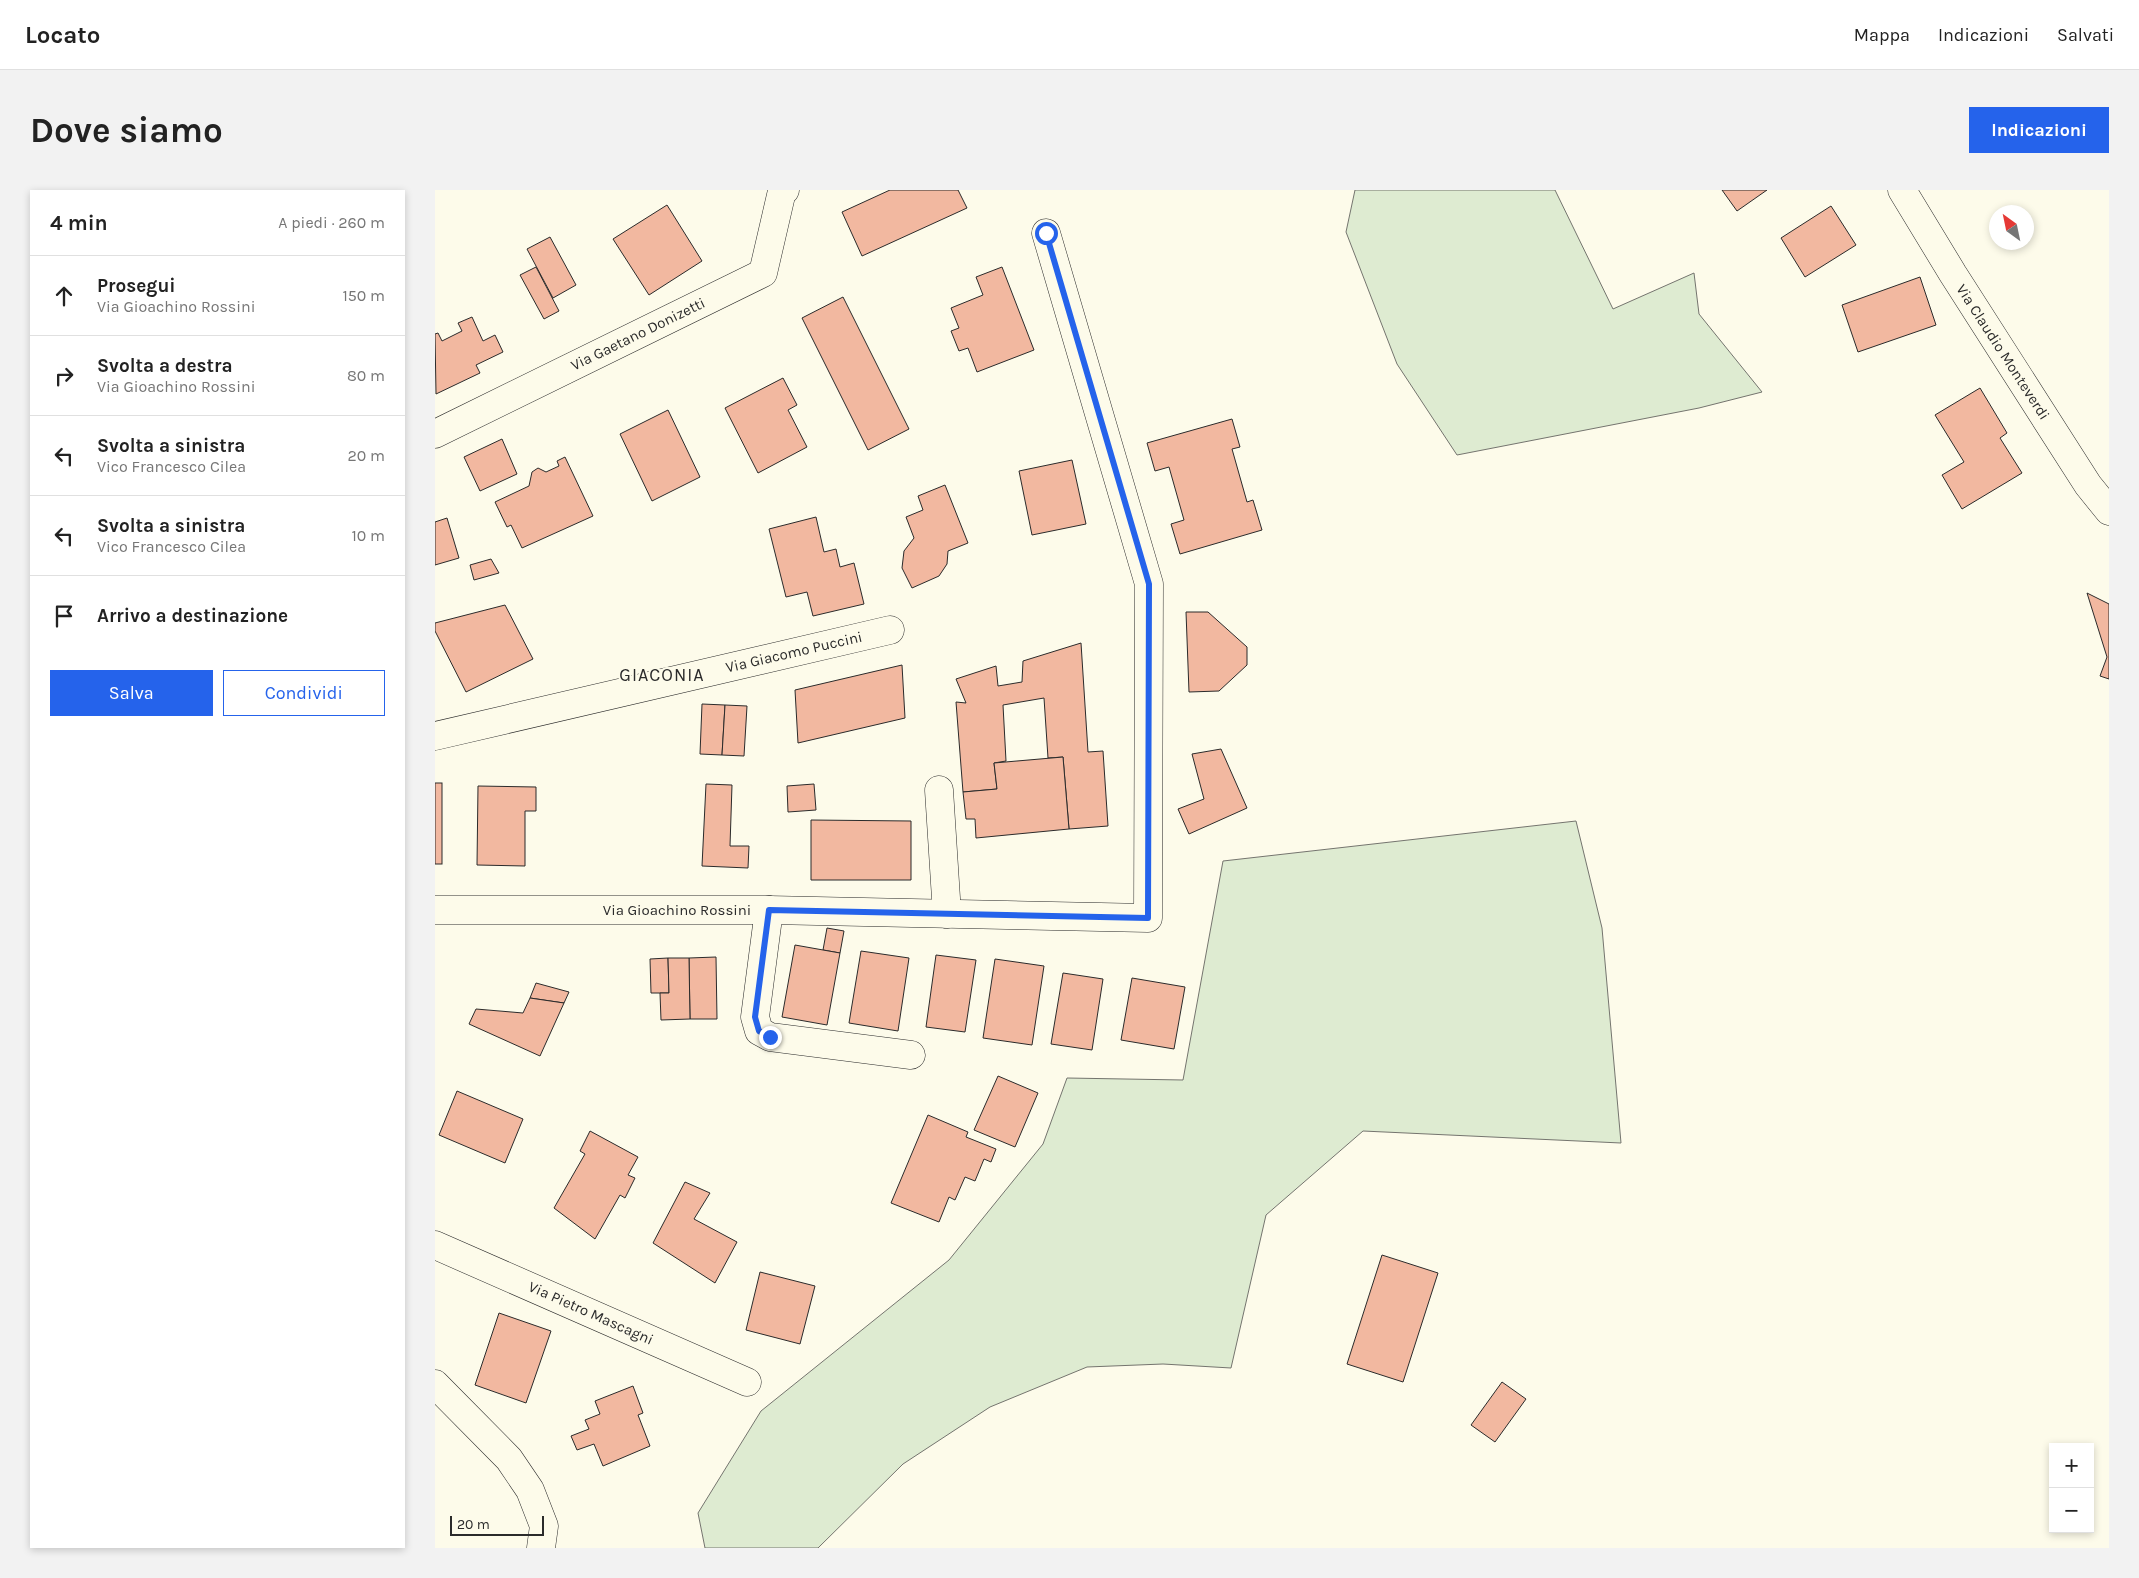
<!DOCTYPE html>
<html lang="it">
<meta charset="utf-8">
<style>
:root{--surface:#fff;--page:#f2f2f2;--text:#222;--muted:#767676;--line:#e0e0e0;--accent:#2563eb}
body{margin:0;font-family:Karla,sans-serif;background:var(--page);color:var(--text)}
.controls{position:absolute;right:15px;bottom:15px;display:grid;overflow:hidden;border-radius:0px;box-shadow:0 2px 8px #0003}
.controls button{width:45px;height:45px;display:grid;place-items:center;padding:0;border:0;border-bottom:1px solid var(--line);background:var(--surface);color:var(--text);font:25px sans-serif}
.compass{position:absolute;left:1554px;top:15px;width:45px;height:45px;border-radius:50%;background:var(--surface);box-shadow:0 2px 8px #0003;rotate:327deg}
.scale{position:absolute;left:15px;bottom:12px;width:94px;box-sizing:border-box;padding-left:5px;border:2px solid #2b2b2b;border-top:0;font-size:14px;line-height:18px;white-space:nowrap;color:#2b2b2b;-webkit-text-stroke:4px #fdfbea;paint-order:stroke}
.stop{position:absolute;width:15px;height:15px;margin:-11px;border:4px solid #2563eb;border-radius:50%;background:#fff}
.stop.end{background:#2563eb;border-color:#fff;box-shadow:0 1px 5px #0008}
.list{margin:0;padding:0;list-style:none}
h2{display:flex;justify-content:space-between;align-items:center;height:65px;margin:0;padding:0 20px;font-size:21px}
h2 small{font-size:16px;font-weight:400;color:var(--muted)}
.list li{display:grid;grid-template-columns:32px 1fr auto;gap:15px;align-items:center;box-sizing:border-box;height:80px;padding:0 20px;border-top:1px solid var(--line)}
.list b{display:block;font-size:19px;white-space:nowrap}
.list p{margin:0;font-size:16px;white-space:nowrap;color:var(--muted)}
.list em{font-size:16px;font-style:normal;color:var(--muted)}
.actions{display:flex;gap:10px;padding:15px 20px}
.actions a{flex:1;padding:11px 0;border:1px solid var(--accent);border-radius:0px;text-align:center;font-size:18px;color:var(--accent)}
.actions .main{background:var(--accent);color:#fff}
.icon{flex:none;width:28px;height:28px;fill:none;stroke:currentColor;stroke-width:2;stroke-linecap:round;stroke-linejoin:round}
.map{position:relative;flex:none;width:1674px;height:1358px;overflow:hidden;border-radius:0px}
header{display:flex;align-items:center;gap:30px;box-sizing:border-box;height:70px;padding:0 25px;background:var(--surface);border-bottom:1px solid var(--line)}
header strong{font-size:24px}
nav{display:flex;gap:28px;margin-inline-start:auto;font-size:18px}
.intro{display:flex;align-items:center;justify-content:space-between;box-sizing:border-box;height:120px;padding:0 30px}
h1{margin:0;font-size:35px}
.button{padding:12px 22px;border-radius:0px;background:var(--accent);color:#fff;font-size:18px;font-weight:700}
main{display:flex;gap:30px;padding:0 30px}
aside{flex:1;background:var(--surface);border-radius:0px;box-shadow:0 2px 8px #0003}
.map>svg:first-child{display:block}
.green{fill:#deebd1;stroke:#74746e}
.building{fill:#f2b8a0;stroke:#2b2b2b}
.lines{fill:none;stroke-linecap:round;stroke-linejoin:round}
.minor-casing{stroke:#2b2b2b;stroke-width:29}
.minor{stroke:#fdfbea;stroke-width:28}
.route{stroke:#2563eb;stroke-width:6}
.labels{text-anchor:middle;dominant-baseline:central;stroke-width:4;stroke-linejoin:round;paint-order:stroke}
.street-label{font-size:15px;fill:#2b2b2b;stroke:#fdfbea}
.quarter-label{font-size:18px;letter-spacing:1px;fill:#2b2b2b;stroke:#fdfbea}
</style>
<header>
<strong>Locato</strong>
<nav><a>Mappa</a><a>Indicazioni</a><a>Salvati</a></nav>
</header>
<div class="intro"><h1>Dove siamo</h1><a class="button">Indicazioni</a></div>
<main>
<aside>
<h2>4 min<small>A piedi · 260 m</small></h2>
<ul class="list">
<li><svg class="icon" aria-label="ahead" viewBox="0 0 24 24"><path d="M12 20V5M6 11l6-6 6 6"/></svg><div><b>Prosegui</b><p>Via Gioachino Rossini</p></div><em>150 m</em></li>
<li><svg class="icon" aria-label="right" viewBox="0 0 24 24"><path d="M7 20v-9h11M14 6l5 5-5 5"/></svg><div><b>Svolta a destra</b><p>Via Gioachino Rossini</p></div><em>80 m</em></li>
<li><svg class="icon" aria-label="left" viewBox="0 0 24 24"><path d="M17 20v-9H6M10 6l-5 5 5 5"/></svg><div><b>Svolta a sinistra</b><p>Vico Francesco Cilea</p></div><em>20 m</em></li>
<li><svg class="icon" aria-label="left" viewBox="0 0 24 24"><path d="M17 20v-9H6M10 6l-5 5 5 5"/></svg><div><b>Svolta a sinistra</b><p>Vico Francesco Cilea</p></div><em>10 m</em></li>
<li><svg class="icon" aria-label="arrive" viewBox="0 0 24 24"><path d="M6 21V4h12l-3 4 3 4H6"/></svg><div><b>Arrivo a destinazione</b></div></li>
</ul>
<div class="actions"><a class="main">Salva</a><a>Condividi</a></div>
</aside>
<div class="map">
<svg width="1674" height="1358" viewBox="0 0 1674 1358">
<rect width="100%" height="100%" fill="#fdfbea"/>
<g class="green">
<path d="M920,0H1120L1178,119L1259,83L1264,124L1327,202L1264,218L1022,265L962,174L911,42Z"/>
<path d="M1141,631L1167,738L1186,953L928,941L831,1025L796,1178L728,1174L652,1177L555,1217L468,1274L383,1358H270L263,1323L326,1221L514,1070L608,954L632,888L748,890L788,671Z"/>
</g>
<g class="building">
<path d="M455,0H523L532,18L427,66L407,22Z"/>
<path d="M1287,0H1332L1302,21Z"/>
<path d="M232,15L267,71L214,105L178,49Z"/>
<path d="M1396,16L1421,55L1370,87L1346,48Z"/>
<path d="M115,47L141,95L118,108L92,59Z"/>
<path d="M101,77L124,121L109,129L85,85Z"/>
<path d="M567,77L599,160L542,182L533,158L524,161L516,141L524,138L516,118L548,105L541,87Z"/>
<path d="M1485,87L1501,135L1423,162L1407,115Z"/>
<path d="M408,107L474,239L433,260L367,128Z"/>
<path d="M37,127L48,151L60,145L68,162L41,175L45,183L1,204L0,144L3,143L7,151L27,141L23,133Z"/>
<path d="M348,188L362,215L353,220L372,257L323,283L290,218Z"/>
<path d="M1545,198L1572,243L1565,248L1587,283L1527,319L1507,285L1529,272L1500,225Z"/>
<path d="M233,220L265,287L217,311L185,244Z"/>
<path d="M797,229L805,257L797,259L812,312L818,310L827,340L745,364L736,334L749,330L734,277L720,281L712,253Z"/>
<path d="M67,249L82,284L45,301L29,267Z"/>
<path d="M130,267L158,326L87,358L76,335L72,337L60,312L94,296L97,282L103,278L111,282L124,276L122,271Z"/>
<path d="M637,270L651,334L597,345L584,281Z"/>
<path d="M510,295L533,353L513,361L512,374L504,386L477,398L467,378L469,361L479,348L471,327L488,320L483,306Z"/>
<path d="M381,327L389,362L401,359L405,377L419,373L429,414L378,426L372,402L351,407L334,339Z"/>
<path d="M12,328L24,368L0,375V332Z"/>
<path d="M56,369L64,383L39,390L35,375Z"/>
<path d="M1652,403L1674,414V489L1665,486L1672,467Z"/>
<path d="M70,415L98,469L31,502L0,441V433Z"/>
<path d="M751,422H773L812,457V475L784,501L754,502Z"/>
<path d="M646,453L653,562L668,561L673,636L634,639L628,567L613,568L609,508L568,515L571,571L559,573L562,599L528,602L521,512L531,513L521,489L561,476L563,496L587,492L588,471Z"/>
<path d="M467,475L470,528L363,553L360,500Z"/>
<path d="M267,514L290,515L287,565L265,564Z"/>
<path d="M290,515L312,516L309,566L287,565Z"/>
<path d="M786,559L812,618L754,644L743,619L769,609L757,564Z"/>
<path d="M628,567L634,639L541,648L540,629H531L528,602L562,599L559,573Z"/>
<rect x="0" y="593" width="7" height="81"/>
<path d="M271,594L297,595L295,656H314L313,678L267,676Z"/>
<path d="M379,594L381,620L353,622L352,596Z"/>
<path d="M43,596L101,597V621H90V676L42,675Z"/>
<path d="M376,630L476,631V690H376Z"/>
<path d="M392,738L409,741L405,763L388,760Z"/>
<path d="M360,755L405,763L392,835L347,827Z"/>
<path d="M426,761L474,768L463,841L414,833Z"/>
<path d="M501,765L541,770L530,842L491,837Z"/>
<path d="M281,767L282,829H255L254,768Z"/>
<path d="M233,768L234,803H216L215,769Z"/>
<path d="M233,768H254L255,829L226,830L225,803H234Z"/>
<path d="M560,769L609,776L597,855L548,848Z"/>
<path d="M628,783L668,789L657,860L616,854Z"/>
<path d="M697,788L750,797L739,859L686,850Z"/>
<path d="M101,793L134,802L129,813L95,808Z"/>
<path d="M95,808L129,813L105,866L34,834L41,819L88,823Z"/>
<path d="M563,886L603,903L580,957L539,940Z"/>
<path d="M22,901L88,929L70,973L4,945Z"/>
<path d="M493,925L533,942L531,947L561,959L556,972L549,969L540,991L530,987L520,1010L514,1007L504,1032L456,1013Z"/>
<path d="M155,941L203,967L193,985L200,988L190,1008L185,1005L160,1049L119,1018L150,964L145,961Z"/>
<path d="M250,992L275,1003L259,1029L302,1052L280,1093L218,1053Z"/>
<path d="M947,1065L1003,1083L968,1192L912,1174Z"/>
<path d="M325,1082L380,1096L365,1154L311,1140Z"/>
<path d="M64,1123L116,1141L91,1213L40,1195Z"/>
<path d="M1067,1192L1091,1209L1060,1252L1036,1235Z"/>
<path d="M198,1196L208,1223L203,1225L215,1256L168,1276L159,1254L142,1260L136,1246L154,1239L150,1230L165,1224L160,1211Z"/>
</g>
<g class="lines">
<g class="minor-casing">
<g id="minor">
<path d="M1467,0L1518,84L1653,295L1674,321"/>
<path d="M0,244L328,83L347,1L350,0"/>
<path d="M0,546L455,440"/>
<path d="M504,600L512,724"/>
<path d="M0,720H334L713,728L714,394L611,43"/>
<path d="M334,720L320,827L324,841L335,847L476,865"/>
<path d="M0,1055L312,1192"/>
<path d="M0,1194L74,1269L95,1300L109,1336L106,1358"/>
</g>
</g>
<use href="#minor" class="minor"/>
</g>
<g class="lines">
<path class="route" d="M335,847L324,841L320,827L334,720L713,728L714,394L611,43"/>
</g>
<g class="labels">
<g class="street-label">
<text transform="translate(203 144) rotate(-26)">Via Gaetano Donizetti</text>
<text transform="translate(1568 162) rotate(57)">Via Claudio Monteverdi</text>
<text transform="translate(359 462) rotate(-13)">Via Giacomo Puccini</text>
<text x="242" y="720">Via Gioachino Rossini</text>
<text transform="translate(156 1123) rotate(24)">Via Pietro Mascagni</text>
</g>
<g class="quarter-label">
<text x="227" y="485">GIACONIA</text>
</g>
</g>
</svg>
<div class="controls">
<button>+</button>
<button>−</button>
</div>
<svg class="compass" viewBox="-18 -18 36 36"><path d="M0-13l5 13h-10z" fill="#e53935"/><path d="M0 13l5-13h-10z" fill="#767676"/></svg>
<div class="scale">20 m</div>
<div class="stop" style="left:611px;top:43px"></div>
<div class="stop end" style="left:335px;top:847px"></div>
</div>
</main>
